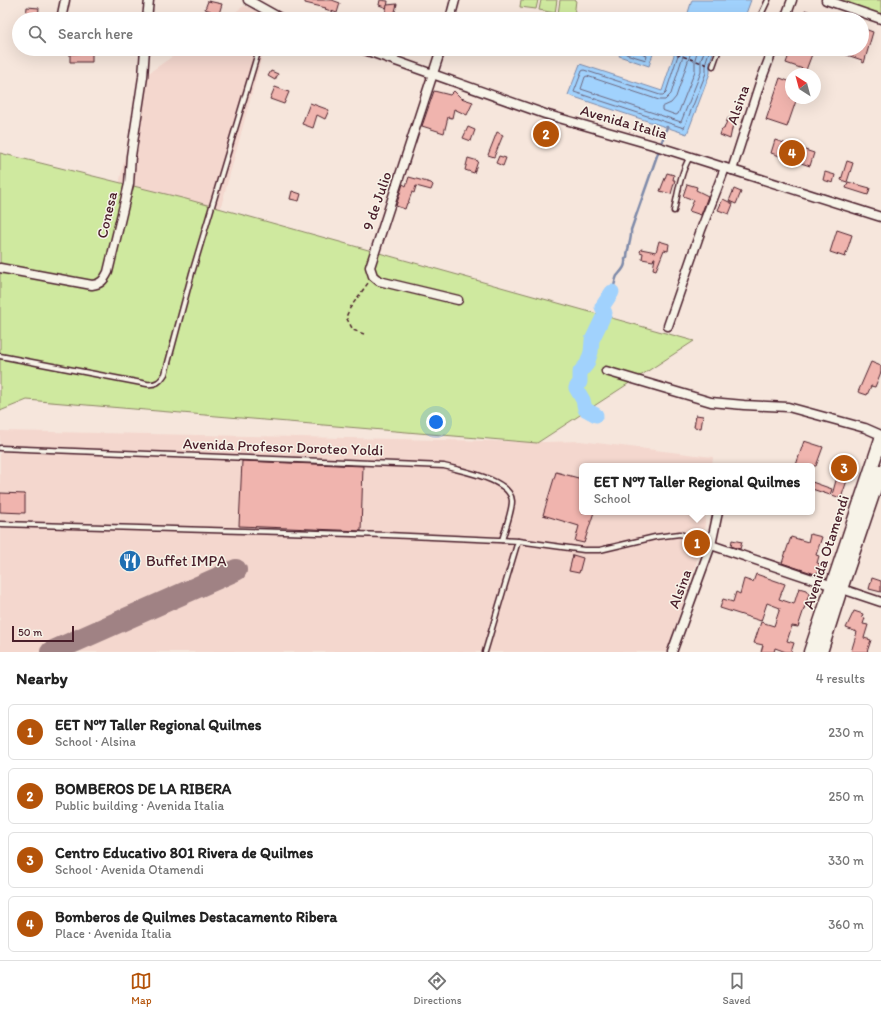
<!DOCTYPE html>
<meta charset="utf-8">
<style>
:root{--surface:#fff;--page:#f6f6f6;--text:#222;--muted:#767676;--line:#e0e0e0;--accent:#b45309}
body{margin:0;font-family:Itim,sans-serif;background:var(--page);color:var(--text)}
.compass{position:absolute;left:785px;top:68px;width:36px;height:36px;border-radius:50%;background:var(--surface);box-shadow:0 4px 16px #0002;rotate:324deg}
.scale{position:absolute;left:12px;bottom:10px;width:62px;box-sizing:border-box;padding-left:4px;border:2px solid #4a1f2b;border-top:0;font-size:11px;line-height:14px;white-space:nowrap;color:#4a1f2b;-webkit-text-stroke:3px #f7f3e8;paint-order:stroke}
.you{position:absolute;left:436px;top:422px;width:14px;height:14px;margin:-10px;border:3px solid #fff;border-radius:50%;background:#1a73e8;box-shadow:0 0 0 6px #1a73e833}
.badge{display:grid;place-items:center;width:26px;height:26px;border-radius:50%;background:var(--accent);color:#fff;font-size:13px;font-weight:700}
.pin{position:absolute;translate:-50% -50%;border:2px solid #fff;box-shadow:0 1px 4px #0006}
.popup{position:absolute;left:579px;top:463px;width:236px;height:52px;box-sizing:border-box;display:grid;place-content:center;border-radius:6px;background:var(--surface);filter:drop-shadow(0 1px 3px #0005);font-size:13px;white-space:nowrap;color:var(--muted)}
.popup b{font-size:15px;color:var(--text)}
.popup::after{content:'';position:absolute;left:50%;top:100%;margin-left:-8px;border:8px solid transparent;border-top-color:var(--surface)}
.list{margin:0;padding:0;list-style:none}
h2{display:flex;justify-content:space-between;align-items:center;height:52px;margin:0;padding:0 16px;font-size:17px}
h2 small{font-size:13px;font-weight:400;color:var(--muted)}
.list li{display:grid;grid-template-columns:26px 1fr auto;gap:12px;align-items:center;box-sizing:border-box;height:56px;margin:0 8px 8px;padding:0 8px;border:1px solid var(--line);border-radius:6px}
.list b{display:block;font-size:15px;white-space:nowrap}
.list p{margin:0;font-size:13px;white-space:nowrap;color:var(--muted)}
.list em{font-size:13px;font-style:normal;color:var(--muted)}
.icon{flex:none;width:22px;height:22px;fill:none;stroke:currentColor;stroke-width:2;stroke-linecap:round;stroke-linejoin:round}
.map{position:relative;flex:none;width:881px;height:652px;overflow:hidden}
.search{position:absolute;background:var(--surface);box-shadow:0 4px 16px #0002;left:12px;right:12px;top:12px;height:44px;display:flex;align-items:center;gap:10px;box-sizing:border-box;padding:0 14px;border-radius:22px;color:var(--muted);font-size:15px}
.sheet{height:308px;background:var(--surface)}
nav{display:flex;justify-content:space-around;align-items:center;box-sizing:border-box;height:56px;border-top:1px solid var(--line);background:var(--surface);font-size:11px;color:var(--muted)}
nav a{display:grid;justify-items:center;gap:2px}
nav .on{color:var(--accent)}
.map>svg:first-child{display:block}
.built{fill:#f4d7ce}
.green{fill:#cfe99f;stroke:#8c8465}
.water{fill:#a1d2fd;stroke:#7e8aa9}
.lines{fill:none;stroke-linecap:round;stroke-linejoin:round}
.shore{stroke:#6d677f;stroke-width:1}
.stream{stroke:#7e8aa9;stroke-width:2.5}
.river{stroke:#a1d2fd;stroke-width:15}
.taxiway{stroke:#a08284;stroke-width:22}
.building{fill:#f0b4ae;stroke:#4a1f2b}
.service-casing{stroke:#4a1f2b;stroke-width:7}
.minor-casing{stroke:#4a1f2b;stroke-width:11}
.secondary-casing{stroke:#4a1f2b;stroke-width:15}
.path{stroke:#4a1f2b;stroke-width:1.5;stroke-dasharray:4 3;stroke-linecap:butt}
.service{stroke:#f7f3e8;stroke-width:4}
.minor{stroke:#f7f3e8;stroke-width:8}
.secondary{stroke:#f7f3e8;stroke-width:12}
.labels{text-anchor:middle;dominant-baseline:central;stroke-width:3;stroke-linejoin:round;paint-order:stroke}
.street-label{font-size:15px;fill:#4a1f2b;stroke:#f7f3e8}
.poi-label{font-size:15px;fill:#4a1f2b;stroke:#f7f3e8;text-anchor:start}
</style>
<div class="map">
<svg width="881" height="652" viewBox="0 0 881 652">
<rect width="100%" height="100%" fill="#f6e6dc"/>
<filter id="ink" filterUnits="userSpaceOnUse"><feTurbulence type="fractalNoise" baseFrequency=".025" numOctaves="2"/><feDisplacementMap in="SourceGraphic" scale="8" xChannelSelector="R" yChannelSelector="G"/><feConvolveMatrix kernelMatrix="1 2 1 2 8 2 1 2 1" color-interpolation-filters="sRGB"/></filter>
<g filter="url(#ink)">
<g class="built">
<path d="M244,6L273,15L272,19H225Z"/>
<path d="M183,49H264L170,393L0,248L100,269L143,77Z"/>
<path d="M0,431L546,442L580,441L713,457L712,466H582V512H706L703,542L667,652H0Z"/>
</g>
<g class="green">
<path d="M521,0H538L536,9L520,7Z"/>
<path d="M541,0H557L555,13L539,10Z"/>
<path d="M560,0H576L574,17L558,14Z"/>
<path d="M838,0H881V15Z"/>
<path d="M0,153L186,199L694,341L537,443L27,400L0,411Z"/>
</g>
<g class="water">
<path d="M692,0H751L744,19H686Z"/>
<path d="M622,49H639L653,54L649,66L619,56Z"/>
<path d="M676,49H714L710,62V73L687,134L568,95L580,64L662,91Z"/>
</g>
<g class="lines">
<g class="shore">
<path d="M625,49L626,54L646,60L647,56L642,53L641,49"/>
<path d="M680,49L666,92L663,95H660L584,70L582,71L574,92L684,128L706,73V61L710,49"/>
<path d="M685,49L671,94L665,100H659L587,76L585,77L581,89L681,122L701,72V60L705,49"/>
<path d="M691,49L690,55L676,97L671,103L662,107V110L676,115L678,114L695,71V59L698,49"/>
</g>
<path class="stream" d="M612,292C614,288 615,280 617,276C622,270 626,267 625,259L627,258C627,248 632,240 631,230L667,127"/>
<path class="river" d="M596,415L585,409L583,400L576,388L580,382V372L587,364L591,352L592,340L605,313L602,307L612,292"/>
<path class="taxiway" d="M51,652L236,570"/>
</g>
<g class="building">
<path d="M305,0H332L340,3L337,13L325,9L326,8L305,3Z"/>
<path d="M380,0L388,1L387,8L379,5Z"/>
<path d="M208,1L222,4L218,17L210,15L211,11L205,9Z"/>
<path d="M397,4L393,19H384L387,5Z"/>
<path d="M27,7L39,8L38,18L26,17Z"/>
<path d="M805,10L827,18L826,19H802Z"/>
<path d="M862,28L873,32L864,63L862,62V60L832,50L862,49Z"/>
<path d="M791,49H814L806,70L786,63Z"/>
<path d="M92,53V62H70V54Z"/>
<path d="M271,71L278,74L275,80L268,76Z"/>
<path d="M780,78L791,82V98H797L787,127L766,120Z"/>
<path d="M275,87L289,92L284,104L270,99Z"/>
<path d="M434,91L450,95L454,91L461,98L473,102L467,115L454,109L452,118L448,117L444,133L422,126Z"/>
<path d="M310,103L329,110L325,119L317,115L313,128L302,124Z"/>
<path d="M728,118L734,119L730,139L720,135L722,129H724Z"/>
<path d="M468,127L475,130L471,141L463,138Z"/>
<path d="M497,132L503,135L494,157L488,155Z"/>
<path d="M775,140L814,153L810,166L771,153Z"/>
<path d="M499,156L506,158L503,166L496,163Z"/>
<path d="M468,158L478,161L474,173L465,170Z"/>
<path d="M847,161L853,163L847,182L841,180Z"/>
<path d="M825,172L835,175L833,183L823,180Z"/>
<path d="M667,173L674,175L673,180H675L671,194L660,191Z"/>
<path d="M409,177L431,183L433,185L431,190L416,186L414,193L412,192L408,203H407L405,209L396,206L403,184L406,186Z"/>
<path d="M848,182L870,188L868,195L846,188Z"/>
<path d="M687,184L697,187L696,190L708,196L701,215L689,211L694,200L683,196Z"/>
<path d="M734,189L741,192L736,204L729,201Z"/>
<path d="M292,191L301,194L299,201L290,199Z"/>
<path d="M723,199L733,204L729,214L718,210Z"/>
<path d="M837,230L852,235L845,257L830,252Z"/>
<path d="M659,241L669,244L668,251L664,250L656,270L653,269L655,258H654L653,261L642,259L643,253L640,252L641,249L656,252Z"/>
<path d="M871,362L881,366V372L875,387L871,386L867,395L858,392Z"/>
<path d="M696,415L703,416L701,428L694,427Z"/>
<path d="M804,441L823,447L816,466H799L796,465Z"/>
<path d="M834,459L852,466L841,498L832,495L838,473L830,470Z"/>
<path d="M242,461L363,466L361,531L239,526Z"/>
<path d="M556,472L582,479V512H594L584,543L575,541L579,526L543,515Z"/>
<path d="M812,482L832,489L830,495L812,489Z"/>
<path d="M0,493L25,494V513L0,512Z"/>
<path d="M810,534L822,537L816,555L819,556L817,563L820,564L817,573L815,574L782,563L791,537L808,542Z"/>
<path d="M732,540L742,542L740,549L731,546Z"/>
<path d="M573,555L583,558L579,573L569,571Z"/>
<path d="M756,574L785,584L779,599L794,604L799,588L806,590L809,594L798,627L792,626L787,641L794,643L791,652H786L775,648L774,652H761L763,645L754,643L761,622L774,626L780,608L767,603L761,621L720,608L723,599L733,602L736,592L740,594L744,579L753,582Z"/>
<path d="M872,578L881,581V592L869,589Z"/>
<path d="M854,611L863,614L862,617L865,618L863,624L868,625L864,638L871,640L867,652H851L857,632L846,628Z"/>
</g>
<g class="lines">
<g class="service-casing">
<g id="service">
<path d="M759,19L768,0"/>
<path d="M713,66L719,49"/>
<path d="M674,211C678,193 680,173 690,157"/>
<path d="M0,356L147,384C156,385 160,382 165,374L192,273L259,49"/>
<path d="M0,448L444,466C461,471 511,479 512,501C512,511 505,530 502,540"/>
<path d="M0,524L387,535L518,541L584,550H600L655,537L680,534L711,545"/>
<path d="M485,652L518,541"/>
</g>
</g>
<g class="minor-casing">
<g id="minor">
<path d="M248,0L282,19"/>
<path d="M826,0L881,19"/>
<path d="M61,19L65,0"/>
<path d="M147,19L149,0"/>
<path d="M450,19L455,0"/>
<path d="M785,19L792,0"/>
<path d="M362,49L545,114L653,145L881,217"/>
<path d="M441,49L370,267L373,276L379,281L458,300"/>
<path d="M732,170L760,83L773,49"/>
<path d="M0,268L92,285C101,284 104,280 108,272L129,184L131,156L143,77L145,49"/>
<path d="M668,326L701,230L725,168"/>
<path d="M606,371L711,402L744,405L788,407L865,428L881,435"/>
<path d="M711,545L881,602"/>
<path d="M672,652L711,545L718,512"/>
</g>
</g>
<g class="secondary-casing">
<g id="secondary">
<path d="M810,652L881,439"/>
<path d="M821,652L841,589L881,471"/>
</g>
</g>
<g class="path">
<path d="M670,52L708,65"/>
<path d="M364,334L353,330L346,317L350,308L368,283"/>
</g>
<use href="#service" class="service"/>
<use href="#minor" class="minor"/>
<use href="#secondary" class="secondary"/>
</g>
</g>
<defs>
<g id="restaurant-disc" transform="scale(1.15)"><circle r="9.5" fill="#1f6fb2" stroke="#f7f3e8"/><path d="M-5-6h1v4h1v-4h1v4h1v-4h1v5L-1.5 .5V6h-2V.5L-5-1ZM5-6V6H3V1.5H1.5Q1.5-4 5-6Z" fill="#fff"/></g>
</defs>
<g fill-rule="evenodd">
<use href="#restaurant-disc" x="130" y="561"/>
</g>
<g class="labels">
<g class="street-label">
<text transform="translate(738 105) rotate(-71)">Alsina</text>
<text transform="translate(624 122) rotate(16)">Avenida Italia</text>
<text transform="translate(377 201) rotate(-71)">9 de Julio</text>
<text transform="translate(107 215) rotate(-77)">Conesa</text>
<text transform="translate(283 447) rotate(2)">Avenida Profesor Doroteo Yoldi</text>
<text transform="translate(826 552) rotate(-72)">Avenida Otamendi</text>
<text transform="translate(680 589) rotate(-70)">Alsina</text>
</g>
<g class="poi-label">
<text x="146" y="561">Buffet IMPA</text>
</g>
</g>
</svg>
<svg class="compass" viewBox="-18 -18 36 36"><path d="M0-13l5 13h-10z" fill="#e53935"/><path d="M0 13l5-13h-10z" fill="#767676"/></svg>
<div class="scale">50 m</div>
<div class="you"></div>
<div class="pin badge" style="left:697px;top:543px">1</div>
<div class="popup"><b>EET Nº7 Taller Regional Quilmes</b>School</div>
<div class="pin badge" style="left:546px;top:134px">2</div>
<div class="pin badge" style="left:844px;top:468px">3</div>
<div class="pin badge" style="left:792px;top:153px">4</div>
<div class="search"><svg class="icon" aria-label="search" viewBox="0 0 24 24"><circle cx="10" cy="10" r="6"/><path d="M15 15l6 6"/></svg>Search here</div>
</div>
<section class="sheet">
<h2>Nearby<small>4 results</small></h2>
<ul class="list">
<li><span class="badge">1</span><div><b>EET Nº7 Taller Regional Quilmes</b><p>School · Alsina</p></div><em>230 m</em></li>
<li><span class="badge">2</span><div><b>BOMBEROS DE LA RIBERA</b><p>Public building · Avenida Italia</p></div><em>250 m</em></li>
<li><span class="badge">3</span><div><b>Centro Educativo 801 Rivera de Quilmes</b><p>School · Avenida Otamendi</p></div><em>330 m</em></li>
<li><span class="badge">4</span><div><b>Bomberos de Quilmes Destacamento Ribera</b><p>Place · Avenida Italia</p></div><em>360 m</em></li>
</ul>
</section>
<nav>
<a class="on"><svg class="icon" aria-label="map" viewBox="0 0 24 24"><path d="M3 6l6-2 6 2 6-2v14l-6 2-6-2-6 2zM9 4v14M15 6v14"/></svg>Map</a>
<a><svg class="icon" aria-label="directions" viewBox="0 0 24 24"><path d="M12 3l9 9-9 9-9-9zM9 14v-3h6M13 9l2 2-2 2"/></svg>Directions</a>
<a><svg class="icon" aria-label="saved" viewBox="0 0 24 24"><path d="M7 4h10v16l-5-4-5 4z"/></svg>Saved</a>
</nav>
